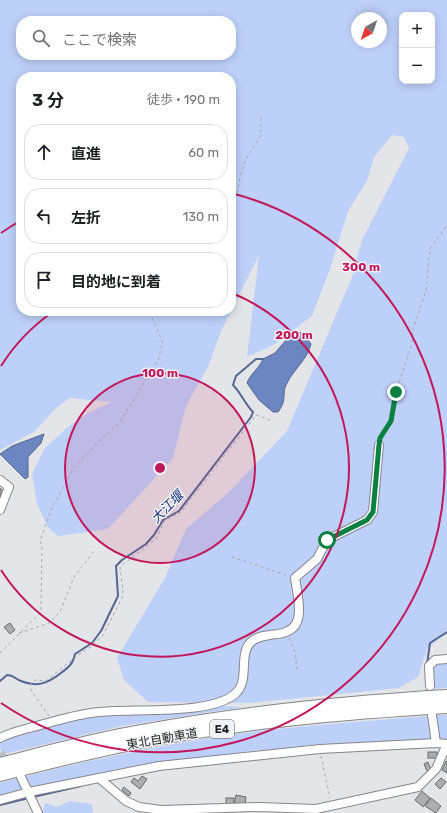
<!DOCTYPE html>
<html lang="ja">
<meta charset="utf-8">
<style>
:root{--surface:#fff;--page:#f6f6f6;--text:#202124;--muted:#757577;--line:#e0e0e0}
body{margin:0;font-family:Rubik,"Noto Sans JP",sans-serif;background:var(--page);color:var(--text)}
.controls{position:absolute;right:12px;top:12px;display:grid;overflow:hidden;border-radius:8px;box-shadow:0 2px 10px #0003}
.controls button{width:36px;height:36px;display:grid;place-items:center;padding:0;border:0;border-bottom:1px solid var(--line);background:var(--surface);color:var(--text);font:20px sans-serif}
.compass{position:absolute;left:351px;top:12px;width:36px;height:36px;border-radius:50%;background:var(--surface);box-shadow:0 2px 10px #0003;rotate:220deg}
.stop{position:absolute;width:12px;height:12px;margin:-9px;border:3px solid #0b8043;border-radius:50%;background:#fff}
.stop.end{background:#0b8043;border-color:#fff;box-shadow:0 1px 4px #0008}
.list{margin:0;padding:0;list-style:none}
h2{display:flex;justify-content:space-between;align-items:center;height:52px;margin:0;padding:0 16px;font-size:17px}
h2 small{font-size:13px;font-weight:400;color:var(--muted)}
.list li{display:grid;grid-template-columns:26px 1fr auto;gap:12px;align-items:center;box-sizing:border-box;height:56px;margin:0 8px 8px;padding:0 8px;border:1px solid var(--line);border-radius:16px}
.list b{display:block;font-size:15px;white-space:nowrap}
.list em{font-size:13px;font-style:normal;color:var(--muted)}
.icon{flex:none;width:22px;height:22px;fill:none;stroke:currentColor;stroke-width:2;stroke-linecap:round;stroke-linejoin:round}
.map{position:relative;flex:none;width:447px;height:813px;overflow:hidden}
.search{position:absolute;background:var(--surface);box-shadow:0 2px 10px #0003;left:16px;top:16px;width:220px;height:44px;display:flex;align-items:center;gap:10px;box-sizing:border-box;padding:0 14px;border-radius:16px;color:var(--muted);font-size:15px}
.panel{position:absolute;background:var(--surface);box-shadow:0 2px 10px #0003;left:16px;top:72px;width:220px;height:244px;border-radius:16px}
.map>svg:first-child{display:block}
.green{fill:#bdd0f9;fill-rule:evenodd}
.water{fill:#6c86c1;stroke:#556791}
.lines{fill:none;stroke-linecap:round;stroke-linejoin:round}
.stream{stroke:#556791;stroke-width:2}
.building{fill:#acadb1;stroke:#6a6b6e}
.minor-tunnel{stroke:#bcbec0;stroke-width:8;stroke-dasharray:8 4;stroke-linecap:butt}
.minor-casing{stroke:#85868a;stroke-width:10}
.highway-casing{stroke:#85868a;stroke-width:14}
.path{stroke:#a6a8aa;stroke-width:1;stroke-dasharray:3 3;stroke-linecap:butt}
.minor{stroke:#fff;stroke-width:8}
.highway{stroke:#fff;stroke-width:12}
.route{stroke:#0b8043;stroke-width:5}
.ring{fill:none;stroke:#c2185b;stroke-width:2}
.labels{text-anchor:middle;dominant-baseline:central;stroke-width:3;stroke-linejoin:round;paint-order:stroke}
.shield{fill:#f1f2f6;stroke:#5e5f61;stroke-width:1}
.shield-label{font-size:11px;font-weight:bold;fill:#1f2021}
.street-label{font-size:12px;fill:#1f2021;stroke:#f1f2f6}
.water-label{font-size:13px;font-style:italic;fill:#183278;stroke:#f1f2f6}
.centre{fill:#c2185b;stroke:#f1f2f6;stroke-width:2}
.ring-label{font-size:12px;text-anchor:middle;font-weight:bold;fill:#c2185b;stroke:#f1f2f6;stroke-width:3;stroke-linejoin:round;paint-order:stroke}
</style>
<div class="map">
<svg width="447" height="813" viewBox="0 0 447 813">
<rect width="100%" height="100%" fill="#e3e5e8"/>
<g class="green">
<path d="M0,0H447V630L427,649L418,677L399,688L249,703L148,702L124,680L117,658L165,578L186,529L229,492L287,431L352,277L362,240L409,148L404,137L392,135L374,157L367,181L348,211L330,269L312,316L275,344L247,357L259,255L231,311V77H21V311H231L221,331L208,367L186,406L173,458L108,529L58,536L47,526L37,503L32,474L45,448L68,427L88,413L112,402L70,398L56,408L34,432L0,450ZM402,15H432V81H402ZM357,18H381V42H357ZM21,21H231V55H21Z"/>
<path d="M447,663V688L433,689L431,669L436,664Z"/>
<path d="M220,706L243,707L121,726L4,754L0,749V742L5,739L91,716Z"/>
<path d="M435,715H447V740H441L437,736Z"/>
<path d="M431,716L432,737L428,741L251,751L119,770L35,789L30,787L23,777C87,761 151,747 216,737C287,726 359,722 431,716Z"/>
<path d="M17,778L22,789L20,793L0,798V783Z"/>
<path d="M70,801L92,804L93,813H43L45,803L57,807Z"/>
</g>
<g class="water">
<path d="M293,332L303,333L311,344C307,360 294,369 287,383C281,394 288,399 278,412H273L259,400L247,383C250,374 259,369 263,359L275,353Z"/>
<path d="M44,434L41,443L28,457V477L25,479L0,454L12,446Z"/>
</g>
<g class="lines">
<g class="stream">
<path d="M427,664L430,643L447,632"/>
<path d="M0,681L7,675C14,675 15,679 21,681C37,688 48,683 61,673C69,667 73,664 75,654L92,643L101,631L118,596L116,566L122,560L146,544L154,535L163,520L179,511L251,417L253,412C245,404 241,393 233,385L236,376L256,359H263"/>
<path d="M33,797L81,786"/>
<path d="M0,805L29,798"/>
</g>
</g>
<g class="building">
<path d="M0,488L4,492L0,496Z"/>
<path d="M10,623L15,630L10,634L4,627Z"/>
<rect x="428" y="752" width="9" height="6"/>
<path d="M446,761L447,762V773L442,770Z"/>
<path d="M428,762L431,770L427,771L424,764Z"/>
<path d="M142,776L147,779L140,789L131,782L134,778L138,781Z"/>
<path d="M441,778L446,782L440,789L435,784Z"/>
<path d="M124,787L131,793L129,796L122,790Z"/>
<path d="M422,791L430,798L423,807L415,800Z"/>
<path d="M236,795L246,797L245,805L234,804Z"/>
<rect x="226" y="798" width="8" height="7"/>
<path d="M431,798L441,806L436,813L425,806Z"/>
</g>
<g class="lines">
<path class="minor-tunnel" d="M0,753L10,765"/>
<g class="minor-casing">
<g id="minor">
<path d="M0,480L9,487L0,510"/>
<path d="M430,686L429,666L435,660L447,659"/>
<path d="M432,715L436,743"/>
<path d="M0,738C9,733 19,731 29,728C49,723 70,716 91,713C126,707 211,717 236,693C250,680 238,654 251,642C256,637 263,636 270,635C276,634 283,634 288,631C306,624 297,593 295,578L317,559L327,540L367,520L373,512L379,445"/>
<path d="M21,777L38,813"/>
<path d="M99,778L126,801L139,807L161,810L259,807L316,809L418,787L436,769L447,744"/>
<path d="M0,800L29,792L159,766L320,749L436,743L447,744"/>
</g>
</g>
<g class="highway-casing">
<g id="highway">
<path d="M0,764C47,752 94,739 142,731C243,712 345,702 447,696"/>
<path d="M0,775C47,763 94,751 141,742C241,722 345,713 447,707"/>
</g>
</g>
<g class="path">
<path d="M231,203L236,197L241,174L246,159L261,136V117"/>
<path d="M380,438L391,421L396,392L412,344L413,329L426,291L430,249L447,225"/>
<path d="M232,557L289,576"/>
<path d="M19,633L49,623L60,612L74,577L95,550"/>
<path d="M289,638L295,652L297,669"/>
<path d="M0,653L41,612L42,547L40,541L50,512L73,469L97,443L120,422L158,360L163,343L149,311"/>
<path d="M49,716L31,690V684L35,680L46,681L78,655L92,646L103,635L122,598L123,590L120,567L156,539L165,520L180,513L256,415L270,420"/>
<path d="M321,756L330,798"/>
</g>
<use href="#minor" class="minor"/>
<use href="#highway" class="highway"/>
</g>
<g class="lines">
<path class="route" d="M327,540L367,520L373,512L379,445L380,438L391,421L396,392"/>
</g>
<circle cx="160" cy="468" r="95" fill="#c2185b" fill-opacity=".12"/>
<g class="ring">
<circle cx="160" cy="468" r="95"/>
<path d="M1 366A189 189 0 0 1 54 311M232 293A189 189 0 1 1 1 570"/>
<path d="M1 233A284 284 0 0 1 20 221M231 193A284 284 0 1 1 1 703"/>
</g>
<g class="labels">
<rect class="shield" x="210" y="720" width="24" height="18" rx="3"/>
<g class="shield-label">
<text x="222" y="729">E4</text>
</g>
<g class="street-label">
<text transform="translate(162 739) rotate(-10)">東北自動車道</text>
</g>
<g class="water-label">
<text transform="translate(167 507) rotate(-45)">大江堰</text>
</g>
</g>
<circle cx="160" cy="468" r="6" class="centre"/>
<g class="ring-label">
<text x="361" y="271">300 m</text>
<text x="294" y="339">200 m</text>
<text x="160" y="377">100 m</text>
</g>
</svg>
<div class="controls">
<button>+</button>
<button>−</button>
</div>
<svg class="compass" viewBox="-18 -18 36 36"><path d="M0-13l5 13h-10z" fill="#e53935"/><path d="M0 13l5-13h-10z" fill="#757577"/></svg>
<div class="stop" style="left:327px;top:540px"></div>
<div class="stop end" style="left:396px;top:392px"></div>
<div class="search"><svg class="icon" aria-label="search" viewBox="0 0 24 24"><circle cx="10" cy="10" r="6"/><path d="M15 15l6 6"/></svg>ここで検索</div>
<section class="panel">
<h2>3 分<small>徒歩 · 190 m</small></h2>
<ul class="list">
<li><svg class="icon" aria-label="ahead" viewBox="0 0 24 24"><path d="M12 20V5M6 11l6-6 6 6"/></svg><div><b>直進</b></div><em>60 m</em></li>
<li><svg class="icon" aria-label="left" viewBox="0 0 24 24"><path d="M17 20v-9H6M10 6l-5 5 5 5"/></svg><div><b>左折</b></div><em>130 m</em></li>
<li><svg class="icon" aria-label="arrive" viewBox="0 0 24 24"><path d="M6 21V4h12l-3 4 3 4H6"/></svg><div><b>目的地に到着</b></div></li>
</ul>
</section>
</div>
